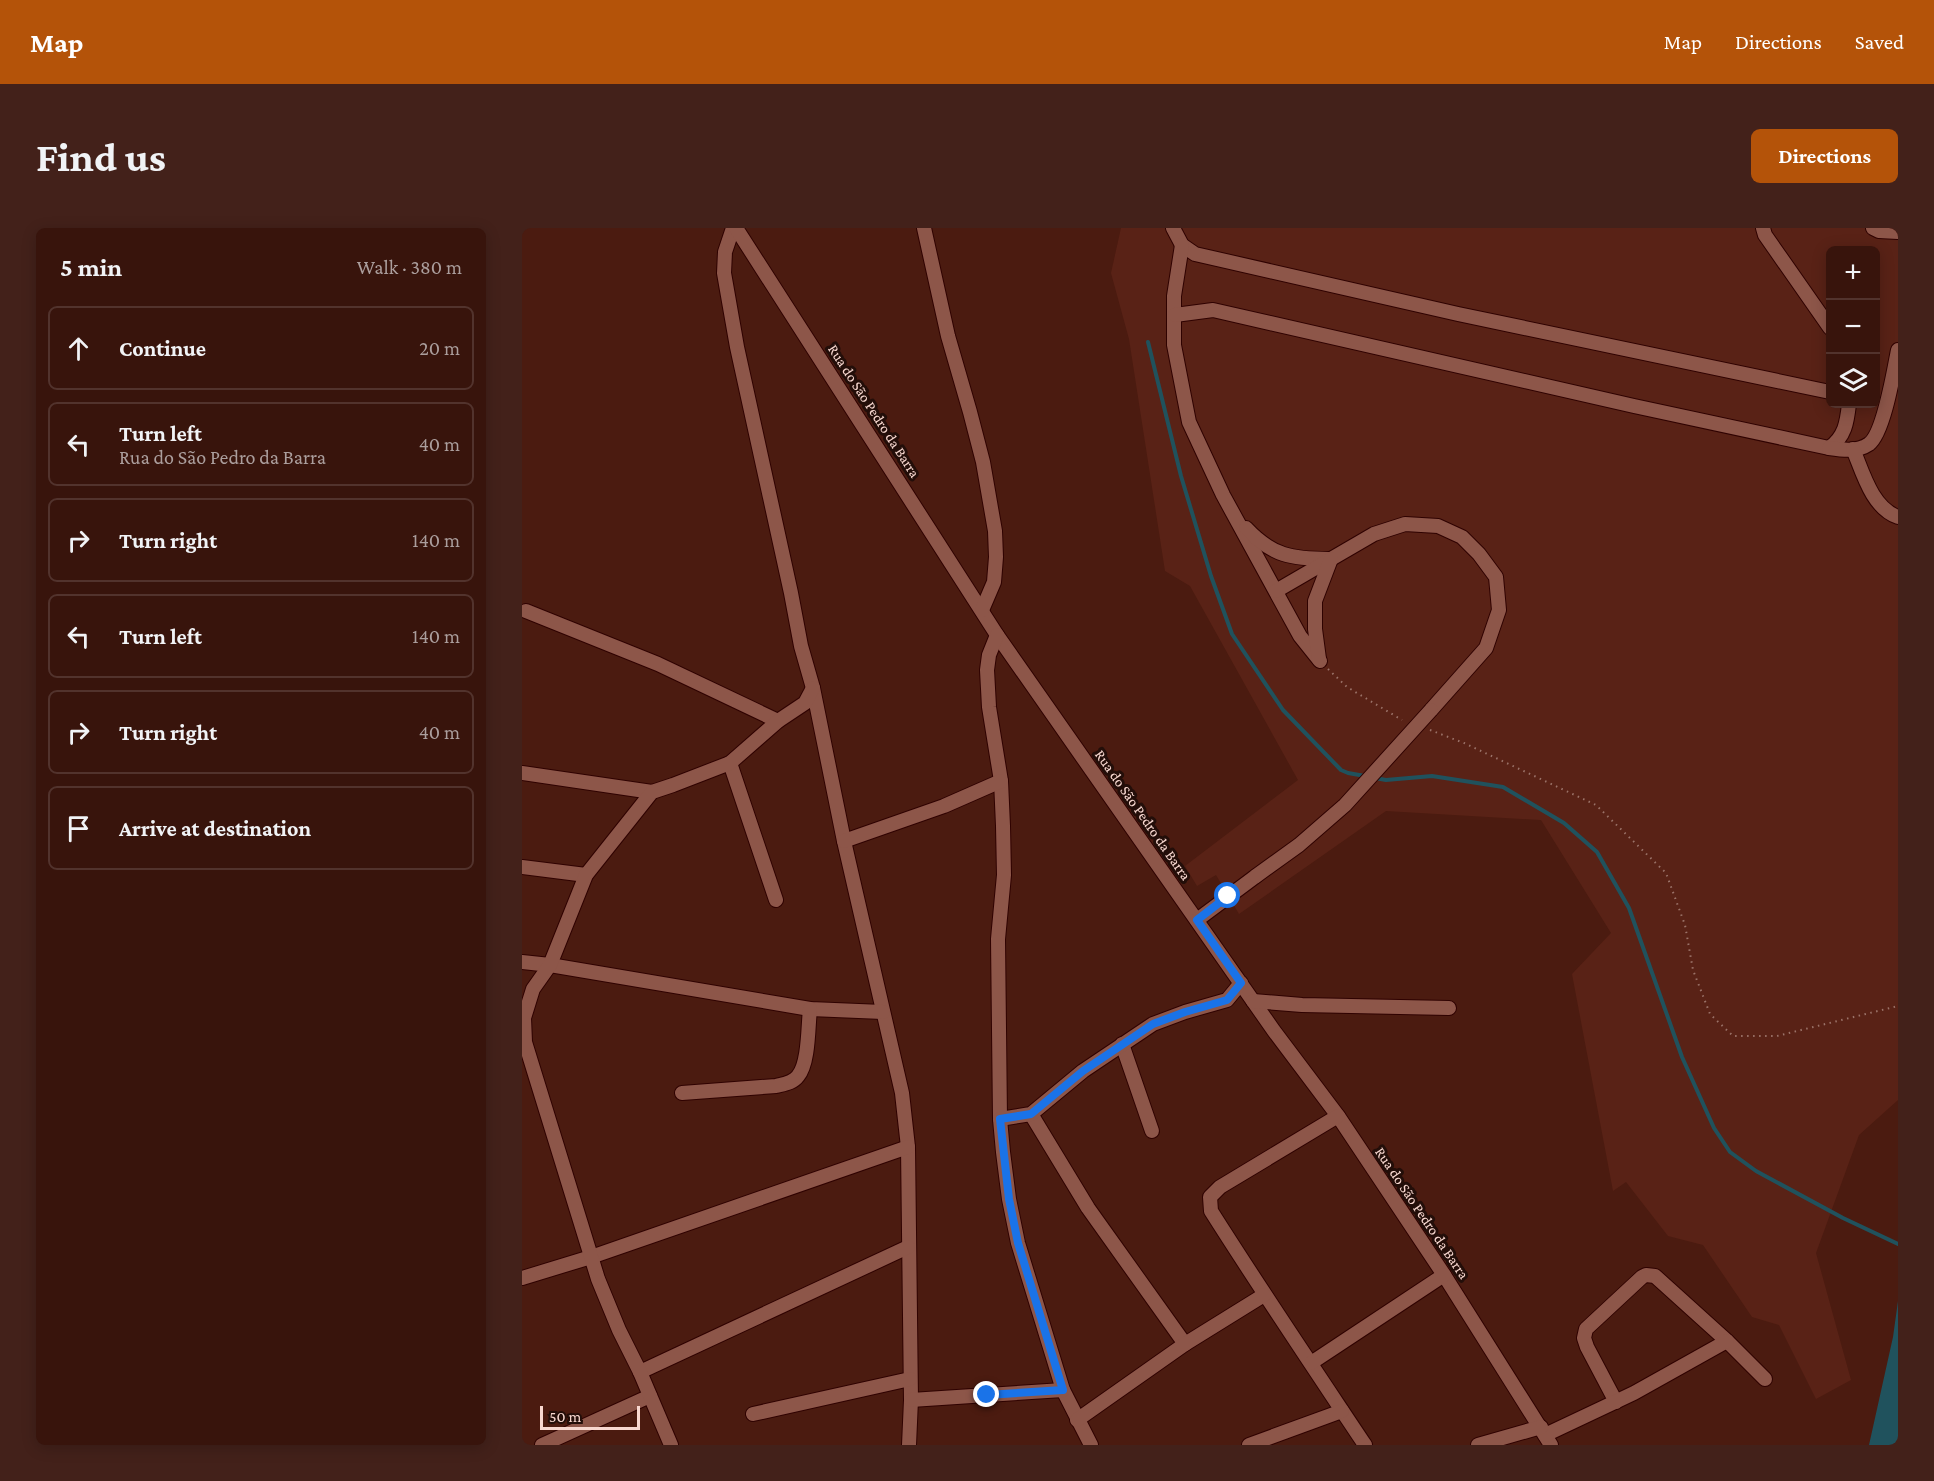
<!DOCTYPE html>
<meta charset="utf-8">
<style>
:root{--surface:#38140c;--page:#43211a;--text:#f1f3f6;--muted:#ab9e9d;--line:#52332d;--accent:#b45309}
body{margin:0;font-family:"Crimson Pro",serif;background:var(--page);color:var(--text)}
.controls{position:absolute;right:18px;top:18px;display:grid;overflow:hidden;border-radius:9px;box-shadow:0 3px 15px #0003}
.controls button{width:54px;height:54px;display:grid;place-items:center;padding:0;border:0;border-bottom:2px solid var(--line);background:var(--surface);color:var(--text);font:30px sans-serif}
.scale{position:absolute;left:18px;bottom:15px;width:100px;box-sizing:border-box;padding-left:6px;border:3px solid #f8d8d0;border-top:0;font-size:16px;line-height:21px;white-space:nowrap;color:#f8d8d0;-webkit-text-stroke:4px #230e09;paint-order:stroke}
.stop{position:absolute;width:18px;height:18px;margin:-14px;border:4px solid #1a73e8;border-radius:50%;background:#fff}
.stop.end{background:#1a73e8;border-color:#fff;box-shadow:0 2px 6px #0008}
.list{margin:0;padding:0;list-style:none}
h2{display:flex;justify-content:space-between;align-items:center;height:78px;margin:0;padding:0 24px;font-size:26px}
h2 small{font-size:20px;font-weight:400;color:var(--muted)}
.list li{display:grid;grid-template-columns:39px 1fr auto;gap:18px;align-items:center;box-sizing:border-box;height:84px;margin:0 12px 12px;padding:0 12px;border:2px solid var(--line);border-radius:9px}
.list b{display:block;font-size:22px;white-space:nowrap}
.list p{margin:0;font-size:20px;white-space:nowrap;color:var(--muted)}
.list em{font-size:20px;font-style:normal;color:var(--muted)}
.icon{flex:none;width:33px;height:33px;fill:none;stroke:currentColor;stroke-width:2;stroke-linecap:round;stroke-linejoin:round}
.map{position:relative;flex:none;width:1376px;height:1217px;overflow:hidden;border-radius:9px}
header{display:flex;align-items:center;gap:36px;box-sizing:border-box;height:84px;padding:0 30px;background:var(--accent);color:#fff}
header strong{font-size:28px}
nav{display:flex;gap:33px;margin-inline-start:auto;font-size:21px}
.intro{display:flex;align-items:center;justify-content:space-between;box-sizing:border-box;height:144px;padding:0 36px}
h1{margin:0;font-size:42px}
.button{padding:15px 27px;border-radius:9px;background:var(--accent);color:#fff;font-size:21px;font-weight:700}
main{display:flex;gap:36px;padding:0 36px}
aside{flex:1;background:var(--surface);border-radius:9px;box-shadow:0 3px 15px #0003}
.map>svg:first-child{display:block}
.built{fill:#592216;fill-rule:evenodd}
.water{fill:#20525d}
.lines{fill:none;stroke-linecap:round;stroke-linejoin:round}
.stream{stroke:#20525d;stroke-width:4}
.minor-casing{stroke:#2f0200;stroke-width:16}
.path{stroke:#9b7369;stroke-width:2;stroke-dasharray:1.5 4.5;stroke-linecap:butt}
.minor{stroke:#8d5649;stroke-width:14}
.minor-bridge-casing{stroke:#2f0200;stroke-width:16;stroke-linecap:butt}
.minor-bridge{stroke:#8d5649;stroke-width:14}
.route{stroke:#1a73e8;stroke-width:8}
.labels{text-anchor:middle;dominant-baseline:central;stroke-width:6;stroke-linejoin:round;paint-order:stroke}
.street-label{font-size:15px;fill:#f8d8d0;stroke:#230e09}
</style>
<header>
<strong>Map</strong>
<nav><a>Map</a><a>Directions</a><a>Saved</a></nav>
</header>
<div class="intro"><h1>Find us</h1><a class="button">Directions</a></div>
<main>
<aside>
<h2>5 min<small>Walk · 380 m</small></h2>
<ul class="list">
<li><svg class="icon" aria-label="ahead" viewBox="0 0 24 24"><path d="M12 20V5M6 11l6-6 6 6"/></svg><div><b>Continue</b></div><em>20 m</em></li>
<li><svg class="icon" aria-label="left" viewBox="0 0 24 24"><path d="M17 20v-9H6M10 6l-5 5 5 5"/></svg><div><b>Turn left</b><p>Rua do São Pedro da Barra</p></div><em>40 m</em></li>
<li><svg class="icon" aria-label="right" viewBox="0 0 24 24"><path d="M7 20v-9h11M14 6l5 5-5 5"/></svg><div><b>Turn right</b></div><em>140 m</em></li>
<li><svg class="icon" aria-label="left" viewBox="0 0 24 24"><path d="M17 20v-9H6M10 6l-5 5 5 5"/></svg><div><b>Turn left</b></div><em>140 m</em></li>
<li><svg class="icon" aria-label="right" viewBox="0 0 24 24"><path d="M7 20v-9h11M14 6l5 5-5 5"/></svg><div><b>Turn right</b></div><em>40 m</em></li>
<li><svg class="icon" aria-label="arrive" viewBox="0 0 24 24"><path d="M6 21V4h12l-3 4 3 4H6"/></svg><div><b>Arrive at destination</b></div></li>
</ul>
</aside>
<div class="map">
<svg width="1376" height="1217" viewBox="0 0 1376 1217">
<rect width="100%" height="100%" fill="#4b1b10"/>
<path class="built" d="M599,0H1376V872L1337,907L1294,1025L1329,1152L1294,1171L1257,1097L1230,1089L1181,1017L1146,1008L1104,954L1091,963L1050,746L1089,705L1019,592L864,583L717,686L694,647L675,658L663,638L776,552L668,358L643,343L607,111L589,45ZM1308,22H1354V176H1308Z"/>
<path class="water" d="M1376,1073V1217H1347L1371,1109Z"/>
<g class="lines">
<g class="stream">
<path d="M626,114L659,248L689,348L710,406L761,482L819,542L826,545L843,548"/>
<path d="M853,550L864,552L910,548L981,559L1042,595L1075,624L1107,680L1160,829L1192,900L1208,924L1234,943L1321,990L1376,1016"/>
</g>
<g class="minor-casing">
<g id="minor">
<path d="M211,0L203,24L202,45L215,119L269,365L279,418L291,460L322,613L380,865L386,919L389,1172L387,1217"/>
<path d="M214,0L475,407L752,803L816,888L922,1047L1029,1217"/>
<path d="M402,0L426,108L448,184L461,234L473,303L474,329L472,354L460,382"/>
<path d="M651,0L660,17L673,26L936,86L1308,164"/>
<path d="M1241,0L1243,7L1308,100"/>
<path d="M1351,0L1357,3L1376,4"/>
<path d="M660,17L652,68V117L667,194L701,267L778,408L798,433"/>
<path d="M653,87L691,82L1112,178L1307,220C1323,209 1325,194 1327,176"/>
<path d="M1307,220C1321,222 1335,224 1347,216C1362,205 1372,142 1376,122"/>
<path d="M1331,221C1341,245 1350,280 1376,289"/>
<path d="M724,300C750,328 770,331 807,331"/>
<path d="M754,363L852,306L883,296L916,298L940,309L957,326L974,349L977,382L964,420L909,482"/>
<path d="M4,383L136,436L256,493"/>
<path d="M475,407L467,427L465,442L467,479L479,553L481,598L482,647L476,711L478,891L481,924L487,971L496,1015L541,1162L569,1217"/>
<path d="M797,431L793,401V373L809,331"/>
<path d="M208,535L254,672"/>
<path d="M0,545L130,564"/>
<path d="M322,613L422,578L479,553"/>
<path d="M0,639L64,647"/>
<path d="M675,692L734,648"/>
<path d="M0,734L28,737L288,781L361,784"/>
<path d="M731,773L780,777L927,780"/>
<path d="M600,816L630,903"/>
<path d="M160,865L254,858C262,856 271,855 276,848C287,835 286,798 288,781"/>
<path d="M509,886L566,980L663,1116"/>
<path d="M816,888L698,959L688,969L689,983C739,1062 791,1139 843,1217"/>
<path d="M478,891L509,886L561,843L631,796L663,784L705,772L719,755"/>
<path d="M0,1050L69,1029L386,919"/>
<path d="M789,1135L922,1047"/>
<path d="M118,1144L386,1019"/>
<path d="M389,1172L541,1162"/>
<path d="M1094,1174L1065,1119L1062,1110L1064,1101L1120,1049L1124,1047L1133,1048L1205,1113L1243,1151"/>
<path d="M231,1186L388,1151"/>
<path d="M555,1192L663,1116L742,1067"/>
<path d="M1023,1207L1112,1165L1205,1113"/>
<path d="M20,1217L128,1168"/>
<path d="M149,1217L118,1144L97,1102L76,1051L3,814L2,790L11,761L28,737L64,647L130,564L151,557L208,535L256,493L283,475L291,460"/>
<path d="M727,1217L820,1183"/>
<path d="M956,1217L1019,1199"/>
</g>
</g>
<g class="path">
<path d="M806,441L825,459L880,492"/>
<path d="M908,502L942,515L1074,577L1144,645L1163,697L1171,742L1188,786L1211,808H1255L1376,778"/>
</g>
<use href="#minor" class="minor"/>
<g class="minor-bridge-casing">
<path id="minor-bridge" d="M734,648L777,617L823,577L909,482"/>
</g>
<use href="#minor-bridge" class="minor-bridge"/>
</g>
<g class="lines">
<path class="route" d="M465,1167L541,1162L496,1015L487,971L478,891L509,886L561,843L631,796L663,784L705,772L719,755L675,692L706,668"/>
</g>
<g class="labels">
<g class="street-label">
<text transform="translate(352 183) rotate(57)">Rua do São Pedro da Barra</text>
<text transform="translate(621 587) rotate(55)">Rua do São Pedro da Barra</text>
<text transform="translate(900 985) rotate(56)">Rua do São Pedro da Barra</text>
</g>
</g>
</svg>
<div class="controls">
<button>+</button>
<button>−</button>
<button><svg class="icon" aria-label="layers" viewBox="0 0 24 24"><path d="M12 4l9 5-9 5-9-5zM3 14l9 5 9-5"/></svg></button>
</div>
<div class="scale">50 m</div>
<div class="stop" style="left:706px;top:668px"></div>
<div class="stop end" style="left:465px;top:1167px"></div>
</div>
</main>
